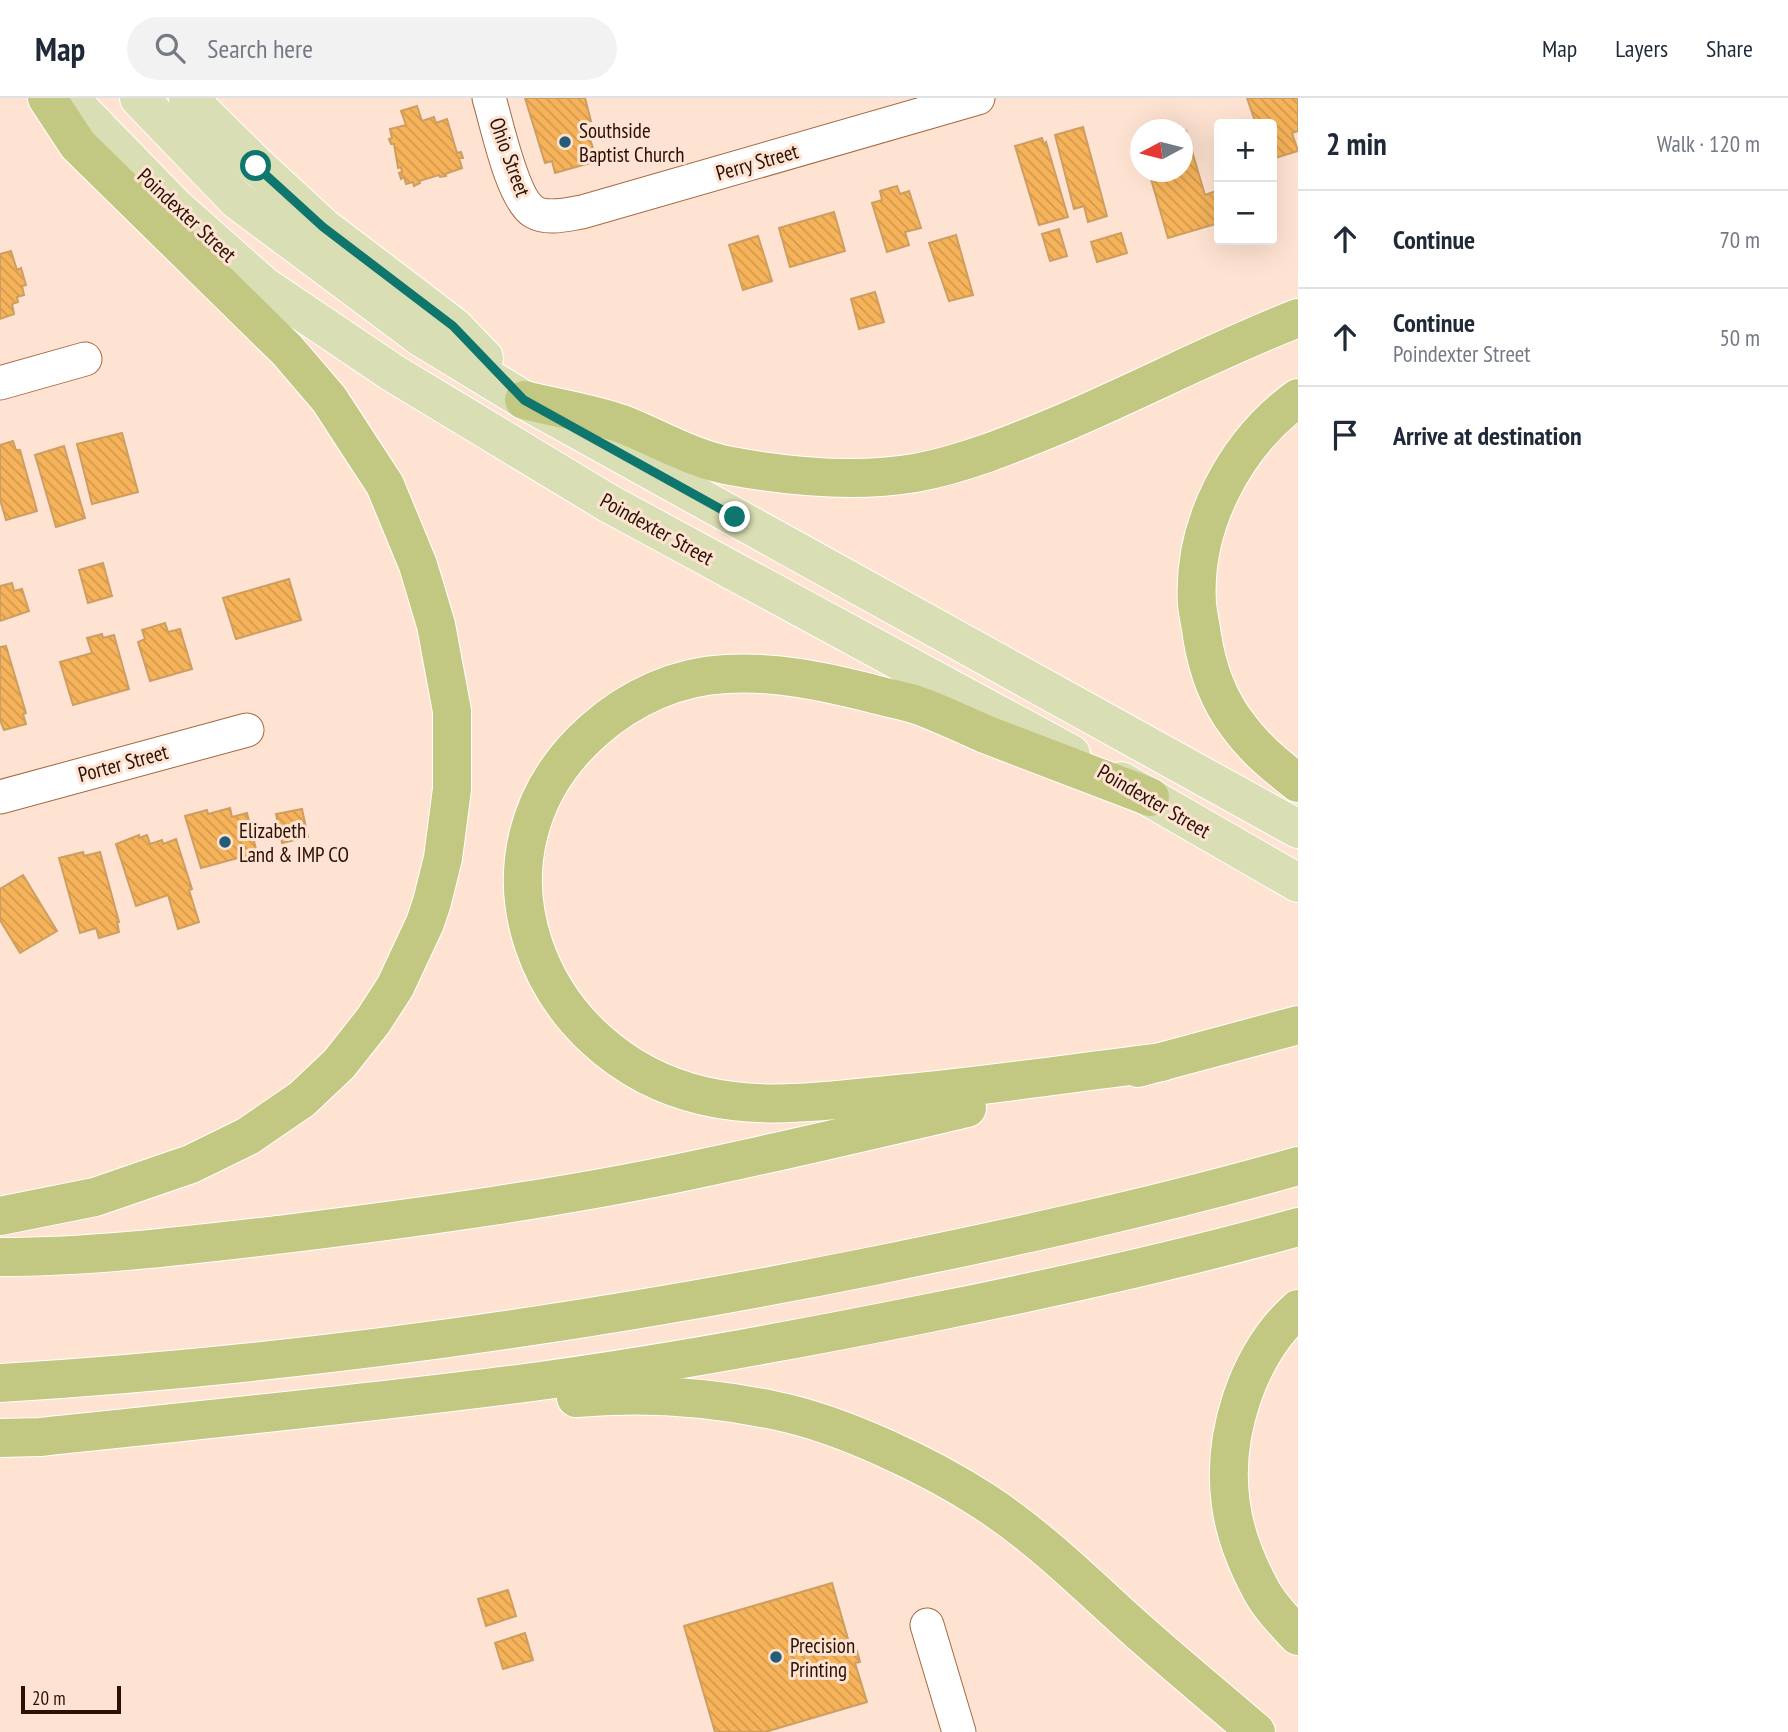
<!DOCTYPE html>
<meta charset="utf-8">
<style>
:root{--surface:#fff;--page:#f2f2f3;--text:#1f2937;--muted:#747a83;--line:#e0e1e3}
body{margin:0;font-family:"PT Sans Narrow",sans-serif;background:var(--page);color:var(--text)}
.controls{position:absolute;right:21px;top:21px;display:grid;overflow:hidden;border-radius:7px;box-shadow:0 7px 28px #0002}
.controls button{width:63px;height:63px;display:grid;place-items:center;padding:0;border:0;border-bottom:2px solid var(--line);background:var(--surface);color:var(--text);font:35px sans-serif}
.compass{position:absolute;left:1130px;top:21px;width:63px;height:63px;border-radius:50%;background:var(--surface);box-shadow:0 7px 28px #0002;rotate:263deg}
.scale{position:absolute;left:21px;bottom:18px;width:100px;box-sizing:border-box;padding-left:7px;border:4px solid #291103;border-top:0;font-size:19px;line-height:24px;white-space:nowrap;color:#291103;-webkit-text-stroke:5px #ffe3d2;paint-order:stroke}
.stop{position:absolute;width:21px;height:21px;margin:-16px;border:5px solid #0f766e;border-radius:50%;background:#fff}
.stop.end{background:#0f766e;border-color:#fff;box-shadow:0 2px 7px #0008}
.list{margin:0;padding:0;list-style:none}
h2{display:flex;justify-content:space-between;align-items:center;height:91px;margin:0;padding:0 28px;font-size:30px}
h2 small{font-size:23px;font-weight:400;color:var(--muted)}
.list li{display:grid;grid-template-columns:46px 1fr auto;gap:21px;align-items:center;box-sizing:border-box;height:98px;padding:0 28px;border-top:2px solid var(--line)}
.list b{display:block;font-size:26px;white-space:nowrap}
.list p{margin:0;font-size:23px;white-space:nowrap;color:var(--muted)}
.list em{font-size:23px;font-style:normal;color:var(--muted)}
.icon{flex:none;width:38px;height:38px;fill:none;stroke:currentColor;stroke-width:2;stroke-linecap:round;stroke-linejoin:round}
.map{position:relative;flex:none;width:1298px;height:1634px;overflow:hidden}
header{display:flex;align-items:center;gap:42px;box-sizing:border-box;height:98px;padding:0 35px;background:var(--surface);border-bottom:2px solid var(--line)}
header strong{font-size:33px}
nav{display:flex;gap:38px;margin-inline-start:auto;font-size:24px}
.search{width:490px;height:63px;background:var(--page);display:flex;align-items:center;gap:18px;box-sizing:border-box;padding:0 24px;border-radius:38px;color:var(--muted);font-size:26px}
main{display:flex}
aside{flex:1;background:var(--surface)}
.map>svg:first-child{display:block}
.building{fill:url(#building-back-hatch);stroke:#cd9e62;stroke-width:2}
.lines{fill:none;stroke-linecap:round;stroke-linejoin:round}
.street-casing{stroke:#a66942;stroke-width:35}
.primary-casing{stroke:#fff;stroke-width:40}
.highway-casing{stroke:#fff;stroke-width:40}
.street{stroke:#fff;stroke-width:33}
.primary{stroke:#dadeb4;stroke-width:38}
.highway{stroke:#c2c882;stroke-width:38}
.route{stroke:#0f766e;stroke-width:9}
.poi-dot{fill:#255c77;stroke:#ffe3d2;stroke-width:2.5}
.labels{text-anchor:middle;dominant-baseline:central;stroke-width:6;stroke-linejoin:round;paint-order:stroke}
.poi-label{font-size:21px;fill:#291103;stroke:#ffe3d2;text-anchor:start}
.street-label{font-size:21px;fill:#291103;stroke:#ffe3d2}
</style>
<header>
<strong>Map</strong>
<div class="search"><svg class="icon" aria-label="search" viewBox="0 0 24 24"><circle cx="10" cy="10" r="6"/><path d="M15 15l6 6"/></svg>Search here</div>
<nav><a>Map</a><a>Layers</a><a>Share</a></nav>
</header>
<main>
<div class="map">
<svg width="1298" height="1634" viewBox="0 0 1298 1634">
<defs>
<pattern id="building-back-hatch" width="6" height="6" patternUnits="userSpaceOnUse" patternTransform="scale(1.75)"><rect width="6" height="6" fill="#f6b35a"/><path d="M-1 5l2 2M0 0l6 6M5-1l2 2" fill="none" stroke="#d3994d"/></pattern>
</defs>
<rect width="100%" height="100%" fill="#ffe3d2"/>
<g class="building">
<path d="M525,0H585L591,23L585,25L597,63L555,75L552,63L545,65Z"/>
<path d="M1247,0H1298V33L1292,35L1298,53L1272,61V26H1256Z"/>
<path d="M417,8L422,23L434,19L436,25L447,21L457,55L461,54L463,60H459L462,70L445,76L446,78L440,79L439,77L419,83L420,85L414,88L413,84L406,86L404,79L401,81L399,75L402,74L401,69L398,70L394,46H391L389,41L392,40L390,31L406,27L401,13Z"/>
<path d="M1083,29L1107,118L1088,124L1084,108L1074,111L1055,37Z"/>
<path d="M1186,33L1205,97L1219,92V125L1168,140L1149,74H1182V35Z"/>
<path d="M1042,40L1044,46L1046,44L1068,119L1039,127L1015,48Z"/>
<path d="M897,88L900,96L909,93L921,130L905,134L909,147L887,154L872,105L882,102L880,93Z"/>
<path d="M834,114L845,153L790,169L779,130Z"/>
<path d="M1059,131L1067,158L1050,163L1042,136Z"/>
<path d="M1121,135L1127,155L1097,164L1091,144Z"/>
<path d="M956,137L973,197L949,203L929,145Z"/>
<path d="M758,138L772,183L743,192L729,147Z"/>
<path d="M11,153L17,172L21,170L26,187L22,188L24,197L17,199L18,204L12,206L14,216L0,221V156Z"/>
<path d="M875,194L884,224L859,231L851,201Z"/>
<path d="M122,335L138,394L92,406L77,346Z"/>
<path d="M13,343L16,352H20L37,413L6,422L0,401V347Z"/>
<path d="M64,348L85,420L56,429L35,357Z"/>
<path d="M103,465L112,498L88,505L79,472Z"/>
<path d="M289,481L301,522L236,541L223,500Z"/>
<path d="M12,485L14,493L22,491L29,513L0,523V488Z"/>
<path d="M165,525L168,534L180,531L192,571L150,583L138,544L145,541L142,532Z"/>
<path d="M102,536L103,540L114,537L129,591L73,607L60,564L92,555L87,540Z"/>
<path d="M6,548L26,615L23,616L26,626L4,632L0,622V549Z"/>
<path d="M230,710L232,719L247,715L257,755L201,770L185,718L207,712L208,716Z"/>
<path d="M302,711L308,739L282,745L276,716Z"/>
<path d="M139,737V740L147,737L150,746L162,742L163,746L176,741L192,791L189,792L199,824L178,831L168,797L136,808L116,746Z"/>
<path d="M83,754L84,758L100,754L119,824H117L119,834L99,840L96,830L80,835L59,760Z"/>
<path d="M23,777L57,833L20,855L0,822V791Z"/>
<path d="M832,1485L852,1555L857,1553L860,1564L855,1565L867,1604L765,1634H715L684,1528Z"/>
<path d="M508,1492L516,1518L486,1528L478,1501Z"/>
<path d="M525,1535L533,1562L503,1571L495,1545Z"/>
</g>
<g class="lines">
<g class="street-casing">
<g id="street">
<path d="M489,0C497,26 512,101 534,114C548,122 568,116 582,114L978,0"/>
<path d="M0,285L85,261"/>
<path d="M0,699L247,632"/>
<path d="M927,1527L959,1634"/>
</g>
</g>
<g class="primary-casing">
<g id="primary">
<path d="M69,0L175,109L264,188L393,275L608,405L1071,656"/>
<path d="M139,0L237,102L422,240L524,302L1298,731"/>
<path d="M188,0L256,67L323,129L453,228L484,260"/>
<path d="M1121,683L1298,785"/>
</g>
</g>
<g class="highway-casing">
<g id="highway">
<path d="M1298,300C1235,346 1192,427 1197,506C1198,517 1201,528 1202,538C1207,569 1218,601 1237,626C1254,650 1275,667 1298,685"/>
<path d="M524,302C556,310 591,315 622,326C658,340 692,361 731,368C791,379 855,385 915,375C964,366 1010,347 1056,328C1137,294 1216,252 1298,220"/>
<path d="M1150,699C1095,678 1040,657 985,636C962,626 938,614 914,606C900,602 884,599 870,595C822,583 775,573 726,576C677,578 630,600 594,632C455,754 535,959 704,998C765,1012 826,1003 888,997C980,989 1071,975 1162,964"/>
<path d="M1138,970L1298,927"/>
<path d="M0,1118L95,1099L191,1066L248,1038L302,1001L339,966L373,923L395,889L425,825L432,804L443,760L452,691V613L436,527L418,467L385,387L329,301L287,252L78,47L47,0"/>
<path d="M0,1159C95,1159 191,1147 285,1136C423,1119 562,1100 698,1071C788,1052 877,1031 967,1010"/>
<path d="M1298,1211C1247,1257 1221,1339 1231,1407C1235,1437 1247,1466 1261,1492C1270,1509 1285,1524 1298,1538"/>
<path d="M0,1285C293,1267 585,1226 873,1168C1015,1139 1158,1108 1298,1068"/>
<path d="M576,1300C642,1294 712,1299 777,1313C841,1326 930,1368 985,1404C1037,1438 1082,1482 1127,1523C1169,1561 1213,1597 1256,1634"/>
<path d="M0,1340L40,1339C202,1322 363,1306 525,1285C660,1267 795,1242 929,1215C1053,1190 1177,1163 1298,1129"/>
</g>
</g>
<use href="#street" class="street"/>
<use href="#primary" class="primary"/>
<use href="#highway" class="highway"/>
</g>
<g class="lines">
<path class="route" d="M256,68L323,129L453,228L524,302L735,419"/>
</g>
<g class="poi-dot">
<circle cx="565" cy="44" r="7"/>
<circle cx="225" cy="744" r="7"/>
<circle cx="776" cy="1559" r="7"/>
</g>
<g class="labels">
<g class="poi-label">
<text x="579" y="32">Southside<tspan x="579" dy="24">Baptist Church</tspan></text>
<text x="239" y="732">Elizabeth<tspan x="239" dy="24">Land &amp; IMP CO</tspan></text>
<text x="790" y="1547">Precision<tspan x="790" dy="24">Printing</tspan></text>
</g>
<g class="street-label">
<text transform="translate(510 59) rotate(70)">Ohio Street</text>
<text transform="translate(757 64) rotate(-16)">Perry Street</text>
<text transform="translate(187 117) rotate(43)">Poindexter Street</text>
<text transform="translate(657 431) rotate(29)">Poindexter Street</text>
<text transform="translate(123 665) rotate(-15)">Porter Street</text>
<text transform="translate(1154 703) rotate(30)">Poindexter Street</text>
</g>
</g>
</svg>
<div class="controls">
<button>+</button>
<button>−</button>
</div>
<svg class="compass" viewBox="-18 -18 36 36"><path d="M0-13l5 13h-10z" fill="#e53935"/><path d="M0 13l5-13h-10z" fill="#747a83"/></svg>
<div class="scale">20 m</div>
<div class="stop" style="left:256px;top:68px"></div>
<div class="stop end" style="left:735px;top:419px"></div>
</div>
<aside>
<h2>2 min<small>Walk · 120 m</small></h2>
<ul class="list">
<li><svg class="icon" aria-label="ahead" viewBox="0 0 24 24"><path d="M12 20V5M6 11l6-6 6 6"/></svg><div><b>Continue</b></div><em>70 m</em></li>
<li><svg class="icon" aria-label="ahead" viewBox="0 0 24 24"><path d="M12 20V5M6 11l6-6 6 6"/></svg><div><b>Continue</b><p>Poindexter Street</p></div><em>50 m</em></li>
<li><svg class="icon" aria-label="arrive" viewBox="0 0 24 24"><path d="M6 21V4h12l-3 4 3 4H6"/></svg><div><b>Arrive at destination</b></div></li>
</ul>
</aside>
</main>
